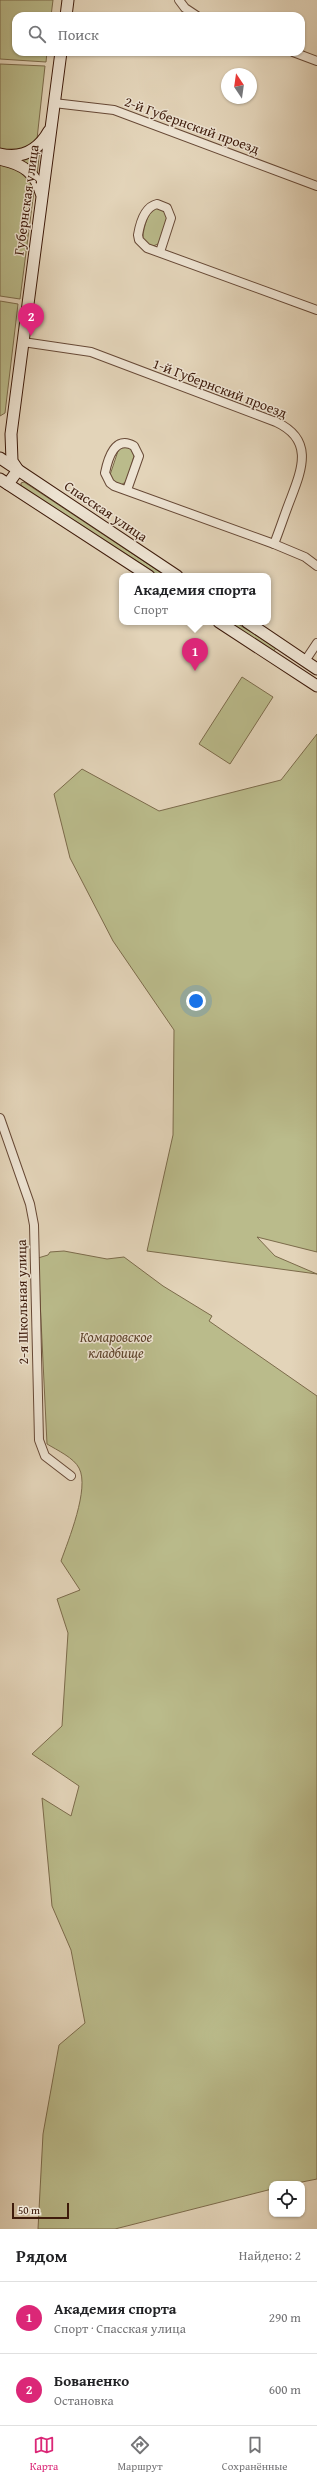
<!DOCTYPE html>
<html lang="ru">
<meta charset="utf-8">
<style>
:root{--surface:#fff;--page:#f2f2f2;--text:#202124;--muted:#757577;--line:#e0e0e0;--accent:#db2777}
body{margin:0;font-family:"Gentium Book Plus",serif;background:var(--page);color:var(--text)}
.controls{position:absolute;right:12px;bottom:12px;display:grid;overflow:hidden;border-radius:8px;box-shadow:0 1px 3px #0004}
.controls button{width:36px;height:36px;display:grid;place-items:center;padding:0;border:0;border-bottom:1px solid var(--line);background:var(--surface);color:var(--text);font:20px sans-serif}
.compass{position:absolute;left:221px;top:68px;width:36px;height:36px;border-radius:50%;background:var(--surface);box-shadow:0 1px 3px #0004;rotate:347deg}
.scale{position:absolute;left:12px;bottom:10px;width:57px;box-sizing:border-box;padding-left:4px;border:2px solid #3e1b0b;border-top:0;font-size:11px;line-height:14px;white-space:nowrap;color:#3e1b0b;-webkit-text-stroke:3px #ede3d2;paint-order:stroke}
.you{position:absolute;left:196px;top:1001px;width:14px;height:14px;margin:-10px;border:3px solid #fff;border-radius:50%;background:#1a73e8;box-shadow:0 0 0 6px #1a73e833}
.badge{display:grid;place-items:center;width:26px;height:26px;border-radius:50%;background:var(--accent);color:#fff;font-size:13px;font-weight:700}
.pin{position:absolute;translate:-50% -33px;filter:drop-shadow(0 1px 2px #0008)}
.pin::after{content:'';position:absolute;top:21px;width:14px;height:12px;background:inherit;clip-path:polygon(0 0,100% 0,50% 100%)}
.popup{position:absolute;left:119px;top:573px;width:152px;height:52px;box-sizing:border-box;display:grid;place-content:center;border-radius:8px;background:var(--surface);filter:drop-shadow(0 1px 3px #0005);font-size:13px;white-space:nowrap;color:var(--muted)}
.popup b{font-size:15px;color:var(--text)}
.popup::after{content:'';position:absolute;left:50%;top:100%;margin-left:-8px;border:8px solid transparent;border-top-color:var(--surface)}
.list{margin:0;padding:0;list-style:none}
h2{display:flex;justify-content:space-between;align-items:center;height:52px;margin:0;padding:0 16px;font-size:17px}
h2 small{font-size:13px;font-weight:400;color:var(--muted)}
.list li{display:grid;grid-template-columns:26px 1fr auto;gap:12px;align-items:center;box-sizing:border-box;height:72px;padding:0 16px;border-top:1px solid var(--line)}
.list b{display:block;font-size:15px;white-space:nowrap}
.list p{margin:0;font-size:13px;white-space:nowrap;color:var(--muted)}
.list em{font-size:13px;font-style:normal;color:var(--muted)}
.icon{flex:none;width:22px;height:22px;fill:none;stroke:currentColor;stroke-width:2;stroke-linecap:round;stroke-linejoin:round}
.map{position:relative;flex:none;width:317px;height:2229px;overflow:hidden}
.search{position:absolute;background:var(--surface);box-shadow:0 1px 3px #0004;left:12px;right:12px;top:12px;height:44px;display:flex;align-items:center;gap:10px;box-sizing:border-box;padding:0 14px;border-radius:12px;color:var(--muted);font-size:15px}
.sheet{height:196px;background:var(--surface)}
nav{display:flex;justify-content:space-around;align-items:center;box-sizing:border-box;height:56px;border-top:1px solid var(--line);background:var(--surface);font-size:11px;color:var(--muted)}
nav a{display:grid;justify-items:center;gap:2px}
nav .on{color:var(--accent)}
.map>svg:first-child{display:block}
.green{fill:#babb8b;stroke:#7c6b4b}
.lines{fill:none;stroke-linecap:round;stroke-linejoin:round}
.street-casing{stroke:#674936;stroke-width:10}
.secondary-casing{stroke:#3e1b0b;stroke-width:13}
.street{stroke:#ede3d2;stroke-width:8}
.secondary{stroke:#ede3d2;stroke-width:11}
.labels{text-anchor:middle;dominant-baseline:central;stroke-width:3;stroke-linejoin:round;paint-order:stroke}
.street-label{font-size:14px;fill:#3e1b0b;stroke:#ede3d2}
.park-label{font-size:14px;font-style:italic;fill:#5d432b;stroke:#ede3d2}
</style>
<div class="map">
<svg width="317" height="2229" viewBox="0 0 317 2229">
<rect width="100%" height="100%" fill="#e3d4b9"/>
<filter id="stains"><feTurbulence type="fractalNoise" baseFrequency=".005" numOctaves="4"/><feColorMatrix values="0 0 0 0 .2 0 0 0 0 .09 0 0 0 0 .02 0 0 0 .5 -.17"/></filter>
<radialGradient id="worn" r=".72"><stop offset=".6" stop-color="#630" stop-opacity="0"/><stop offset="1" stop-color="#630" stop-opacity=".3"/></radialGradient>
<g class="green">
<path d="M0,0H53L51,16H16V52H47L46,62L0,59Z"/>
<path d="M0,64L45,66L37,139C27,151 14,150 0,149Z"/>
<path d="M40,147L37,177L17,159Z"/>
<path d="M0,163C16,168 30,173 34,191L20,299L0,296Z"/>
<path d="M155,208H163L167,218L160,243L151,247L143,242C142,232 147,213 155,208Z"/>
<path d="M0,301L18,304L5,413L0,416Z"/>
<path d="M130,446L134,456L127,481L121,485L114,484L110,475L119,448Z"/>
<path d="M24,482L166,576H157L21,486V483Z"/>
<path d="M226,622H235L276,648L272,653Z"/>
<path d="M242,677L273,697L230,764L199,744Z"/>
<path d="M317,734V1252L257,1237L275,1256L317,1274L147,1251L173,1135L174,1030L113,941L70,858L54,794L82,769L159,811L281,780Z"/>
<path d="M64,1251L107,1259L124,1257L163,1286L212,1316L209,1321L317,1396V2179L292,2184H272V2189L115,2229H38L43,2134L59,2045L85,2023L71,1950L52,1906L42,1798L71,1816L79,1786L32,1754L62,1726L68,1633L57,1599L80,1590L61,1561C68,1541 90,1488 79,1468C74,1458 57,1450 47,1444L38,1258L48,1255L50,1252Z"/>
</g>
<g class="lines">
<g class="street-casing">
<g id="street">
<path d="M179,0L185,8L197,16"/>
<path d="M293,52L317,61"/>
<path d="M54,103L114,110L317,186"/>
<path d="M160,252L171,218L167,208L157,204C144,207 140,223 138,235L139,240L147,248L317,310"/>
<path d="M23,342L91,352L276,422C313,439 303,467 291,498C285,513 280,529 274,544"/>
<path d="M127,490L139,456L134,446C115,435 108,458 105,473L110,483L114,486L274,544L305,557L317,566"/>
<path d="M305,661L317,643"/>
<path d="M0,1118L30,1204L34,1225L39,1440L45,1456L71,1476"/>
</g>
</g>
<g class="secondary-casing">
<g id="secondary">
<path d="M66,16L68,0"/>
<path d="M0,154C22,159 38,151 49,131"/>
<path d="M3,160C22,164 36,173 41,193"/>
<path d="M0,458L177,576"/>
<path d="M0,479L149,576"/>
<path d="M8,484L18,470L12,461L11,434L61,52"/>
<path d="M219,622L317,686"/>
<path d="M247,622L317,669"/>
</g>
</g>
<use href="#street" class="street"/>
<use href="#secondary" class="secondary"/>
</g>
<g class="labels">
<g class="street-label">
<text transform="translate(192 125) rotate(20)">2-й Губернский проезд</text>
<text transform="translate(26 200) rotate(-82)">Губернская улица</text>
<text transform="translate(220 388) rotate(21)">1-й Губернский проезд</text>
<text transform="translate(106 511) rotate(34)">Спасская улица</text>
<text transform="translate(22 1302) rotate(-91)">2-я Школьная улица</text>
</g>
<g class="park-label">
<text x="116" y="1337">Комаровское<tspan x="116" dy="16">кладбище</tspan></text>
</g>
</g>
<rect width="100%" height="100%" filter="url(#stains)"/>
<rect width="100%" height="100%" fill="url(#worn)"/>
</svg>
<div class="controls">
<button><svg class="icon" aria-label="locate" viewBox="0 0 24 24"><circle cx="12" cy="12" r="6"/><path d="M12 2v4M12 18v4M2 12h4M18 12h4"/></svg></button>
</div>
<svg class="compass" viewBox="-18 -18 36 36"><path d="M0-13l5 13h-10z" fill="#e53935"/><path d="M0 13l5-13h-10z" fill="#757577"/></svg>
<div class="scale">50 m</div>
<div class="you"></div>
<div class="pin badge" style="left:195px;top:671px">1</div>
<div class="popup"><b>Академия спорта</b>Спорт</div>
<div class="pin badge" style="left:31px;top:336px">2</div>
<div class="search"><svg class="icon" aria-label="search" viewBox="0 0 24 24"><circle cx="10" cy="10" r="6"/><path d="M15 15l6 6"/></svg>Поиск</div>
</div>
<section class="sheet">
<h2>Рядом<small>Найдено: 2</small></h2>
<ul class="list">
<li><span class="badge">1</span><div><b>Академия спорта</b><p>Спорт · Спасская улица</p></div><em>290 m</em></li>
<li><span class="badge">2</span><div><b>Бованенко</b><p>Остановка</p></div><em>600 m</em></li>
</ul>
</section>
<nav>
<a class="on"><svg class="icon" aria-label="map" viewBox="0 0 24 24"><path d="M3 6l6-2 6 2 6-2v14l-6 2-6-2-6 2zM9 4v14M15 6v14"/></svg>Карта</a>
<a><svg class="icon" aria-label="directions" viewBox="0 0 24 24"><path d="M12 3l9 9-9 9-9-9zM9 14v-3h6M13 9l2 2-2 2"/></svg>Маршрут</a>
<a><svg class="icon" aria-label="saved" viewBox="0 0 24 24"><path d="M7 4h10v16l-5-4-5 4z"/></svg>Сохранённые</a>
</nav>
